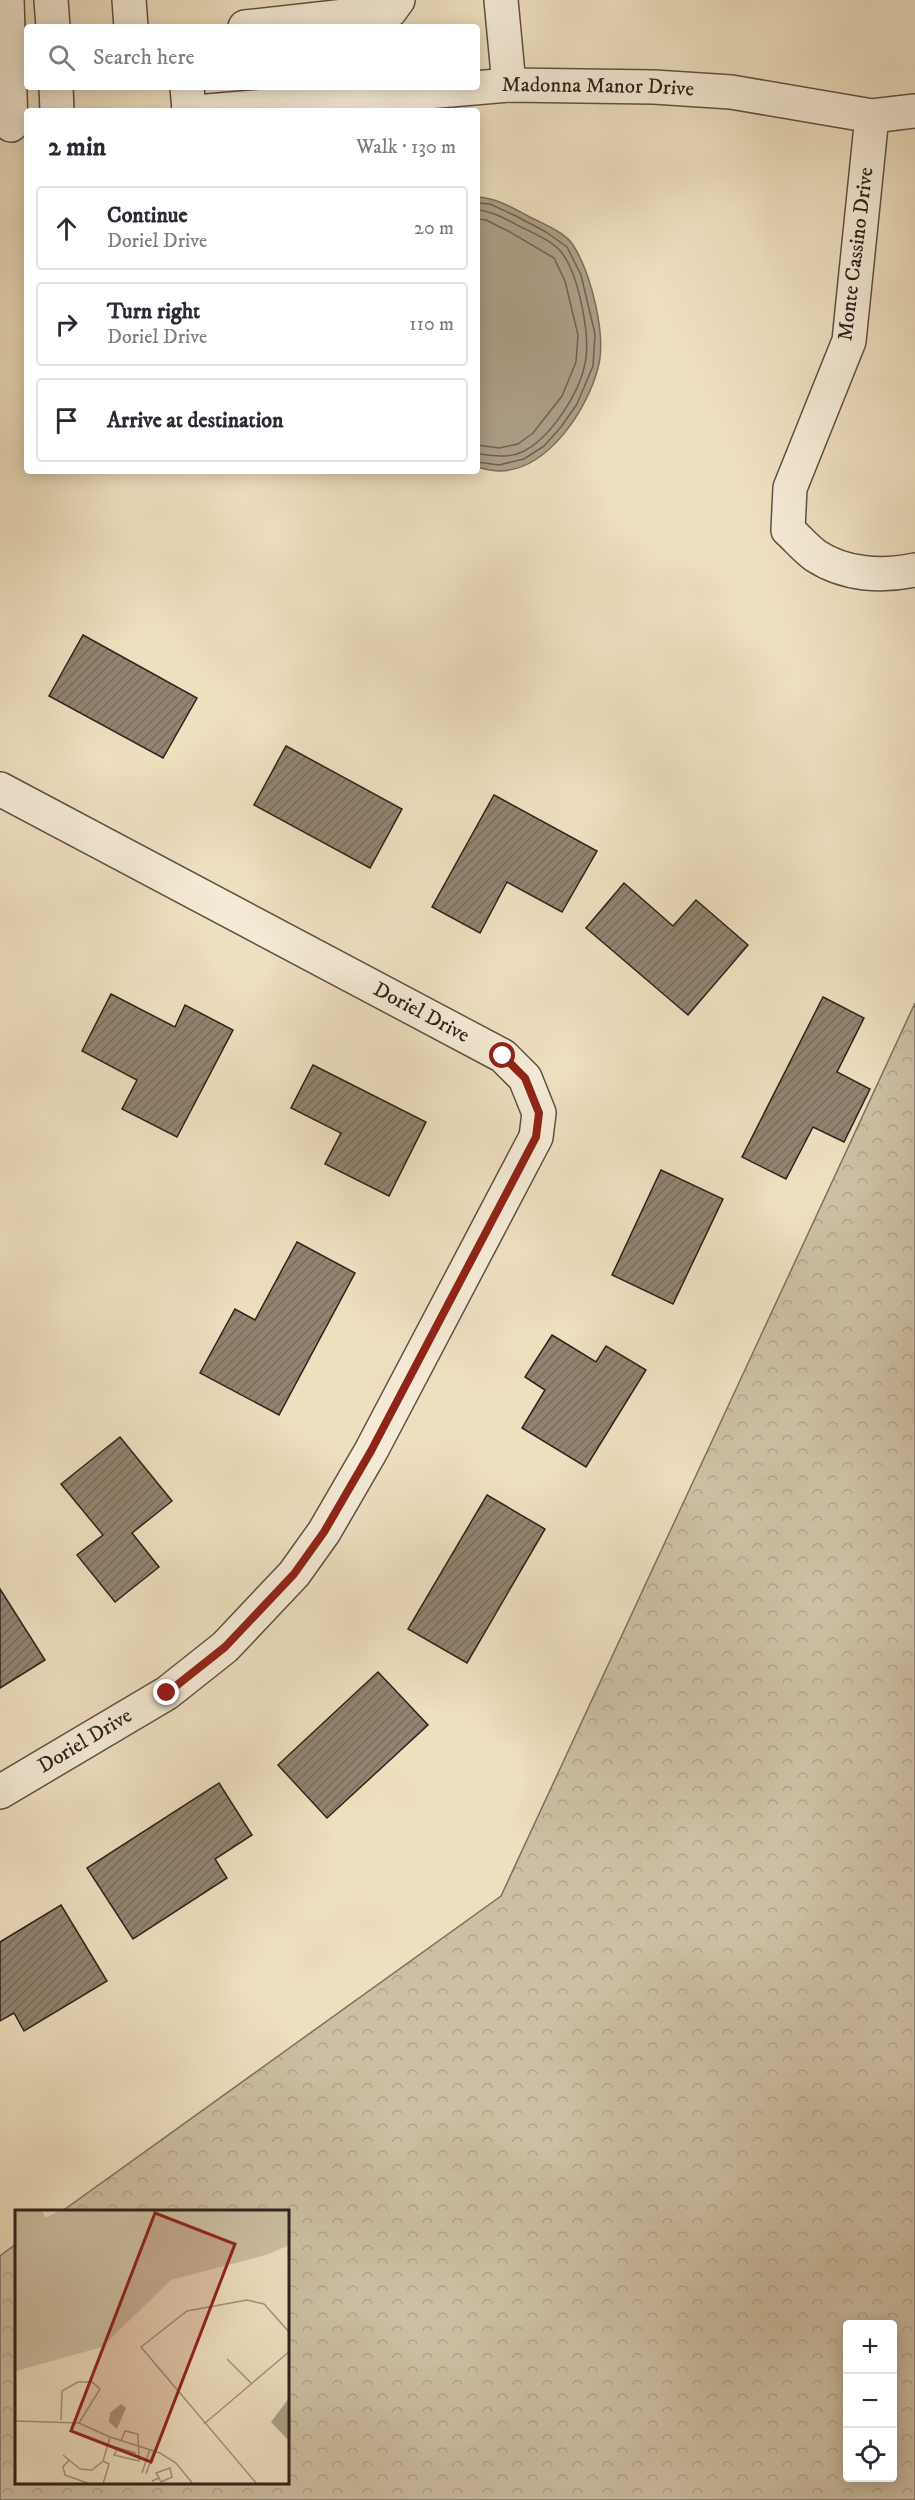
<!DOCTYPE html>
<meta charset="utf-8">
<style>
:root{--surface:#fff;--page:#f7f7f7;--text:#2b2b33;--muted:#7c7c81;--line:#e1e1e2}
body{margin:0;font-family:"IM FELL DW Pica",serif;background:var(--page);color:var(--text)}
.controls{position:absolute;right:18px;bottom:18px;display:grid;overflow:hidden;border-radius:6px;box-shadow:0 3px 15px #0003}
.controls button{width:54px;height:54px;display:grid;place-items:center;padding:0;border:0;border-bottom:2px solid var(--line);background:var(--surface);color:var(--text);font:30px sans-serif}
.stop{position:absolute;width:18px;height:18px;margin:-14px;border:4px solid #8f2418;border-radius:50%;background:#fff}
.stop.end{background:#8f2418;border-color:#fff;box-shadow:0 2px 6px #0008}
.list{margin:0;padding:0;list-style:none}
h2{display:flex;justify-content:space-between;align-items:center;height:78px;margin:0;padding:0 24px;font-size:26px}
h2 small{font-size:20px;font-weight:400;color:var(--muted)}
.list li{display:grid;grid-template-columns:39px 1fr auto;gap:18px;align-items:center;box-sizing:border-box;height:84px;margin:0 12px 12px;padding:0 12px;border:2px solid var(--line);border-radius:6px}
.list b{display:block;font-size:22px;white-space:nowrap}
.list p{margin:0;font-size:20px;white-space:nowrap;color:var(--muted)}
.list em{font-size:20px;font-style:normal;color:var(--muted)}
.icon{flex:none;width:33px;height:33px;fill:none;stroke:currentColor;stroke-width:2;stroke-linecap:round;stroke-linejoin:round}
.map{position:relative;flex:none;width:915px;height:2500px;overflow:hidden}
.search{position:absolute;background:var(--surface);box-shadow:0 3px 15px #0003;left:24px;top:24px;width:456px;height:66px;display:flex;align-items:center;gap:15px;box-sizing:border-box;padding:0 21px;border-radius:6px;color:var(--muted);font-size:22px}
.panel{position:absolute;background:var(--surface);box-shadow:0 3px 15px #0003;left:24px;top:108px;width:456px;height:366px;border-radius:6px}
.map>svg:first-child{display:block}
.forest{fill:url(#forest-crowns);stroke:#7e7060;stroke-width:1.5;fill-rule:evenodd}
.water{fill:#ad9f88;stroke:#7a6d5d;stroke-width:1.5}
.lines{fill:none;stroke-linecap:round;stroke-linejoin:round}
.shore{stroke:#6e6052;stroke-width:1.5}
.building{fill:url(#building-hatch);stroke:#2e221c;stroke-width:1.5}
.minor-casing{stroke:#5e5145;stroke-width:36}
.minor{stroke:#f4ead5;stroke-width:33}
.route{stroke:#8f2418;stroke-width:8}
.labels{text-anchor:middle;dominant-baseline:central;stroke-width:6;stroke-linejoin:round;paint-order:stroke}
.street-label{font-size:21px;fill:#2e221c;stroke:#f4ead5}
.inset-road{fill:none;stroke:#a1937e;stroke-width:1.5}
.view{fill:#8f2418;fill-opacity:0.15;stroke:#8f2418;stroke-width:3}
.inset-edge{fill:none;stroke:#2e221c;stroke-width:3}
</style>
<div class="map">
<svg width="915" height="2500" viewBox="0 0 915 2500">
<defs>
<pattern id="forest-crowns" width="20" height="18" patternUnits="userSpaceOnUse" patternTransform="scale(1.5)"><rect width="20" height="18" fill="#cdbfa3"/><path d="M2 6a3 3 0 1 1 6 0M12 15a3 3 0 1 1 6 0" fill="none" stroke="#b0a48c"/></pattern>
<pattern id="building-hatch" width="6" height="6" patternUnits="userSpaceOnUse" patternTransform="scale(1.5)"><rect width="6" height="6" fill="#928471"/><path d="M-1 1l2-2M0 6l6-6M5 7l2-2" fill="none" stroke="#786c5c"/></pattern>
</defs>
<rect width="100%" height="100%" fill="#eedfbf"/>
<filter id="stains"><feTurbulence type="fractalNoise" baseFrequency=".00333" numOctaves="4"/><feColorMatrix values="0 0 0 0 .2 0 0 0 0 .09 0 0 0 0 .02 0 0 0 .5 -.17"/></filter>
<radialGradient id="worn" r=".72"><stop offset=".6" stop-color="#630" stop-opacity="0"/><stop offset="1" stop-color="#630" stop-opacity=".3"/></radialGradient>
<path class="forest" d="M915,1003V2500H0V2256L16,2244V2484H288V2212H61L501,1896ZM848,2324H892V2478H848Z"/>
<path class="water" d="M477,197C496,198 511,207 528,216C541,223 565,232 573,245C591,273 607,336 598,368C587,410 548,470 500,471C492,471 484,469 477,467Z"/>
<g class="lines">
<g class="shore">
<path d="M477,203L490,204L516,216L546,232L567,247L581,275L595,334L593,366L577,404L561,427L544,446L524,459L499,465L477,462"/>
<path d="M477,210C492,211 506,219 519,226C533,233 553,241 562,253C579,276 591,337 585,364C579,394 550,439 522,452C507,459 493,455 477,454"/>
<path d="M477,219L486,220L508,231L554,258L565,281L578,335L576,362L562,396L533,433L518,444L499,448L477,445"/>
</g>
</g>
<g class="building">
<path d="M83,635L197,698L163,758L49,696Z"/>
<path d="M286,746L402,809L370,868L254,805Z"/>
<path d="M494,795L597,851L562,912L507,882L480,933L432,907Z"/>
<path d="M624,883L673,926L696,900L748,945L688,1015L586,928Z"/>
<path d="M111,994L175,1027L185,1005L233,1030L177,1137L122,1109L137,1080L82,1051Z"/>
<path d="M823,997L864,1018L837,1072L870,1089L844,1142L813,1127L786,1179L742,1157Z"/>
<path d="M313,1065L426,1122L389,1196L325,1164L341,1133L291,1108Z"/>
<path d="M661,1170L723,1199L673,1304L612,1275Z"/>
<path d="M297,1242L355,1273L279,1415L200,1373L235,1309L255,1320Z"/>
<path d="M552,1335L596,1362L606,1346L646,1370L586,1467L522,1428L545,1390L525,1377Z"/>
<path d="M120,1437L172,1501L132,1533L159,1567L115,1602L77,1555L103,1535L61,1484Z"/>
<path d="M487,1495L545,1529L467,1663L408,1629Z"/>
<path d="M0,1589L45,1660L0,1688Z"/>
<path d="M378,1672L428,1725L327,1818L278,1765Z"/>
<path d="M219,1783L252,1835L215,1859L227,1878L133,1939L87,1868Z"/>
<path d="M61,1905L107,1981L24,2031L14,2013L0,2021V1942Z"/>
</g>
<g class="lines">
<g class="minor-casing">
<g id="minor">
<path d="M7,0L11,125"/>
<path d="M51,0L53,27"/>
<path d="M129,0L131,27"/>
<path d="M501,0L509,85"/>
<path d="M245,27L390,11L398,0"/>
<path d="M56,87L57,111"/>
<path d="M187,87L189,111"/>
<path id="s1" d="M207,111L509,85L654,87L731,92L872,116L915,111"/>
<path d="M872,116L849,341L790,488L788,530C797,538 806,549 816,556C845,575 882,577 915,570"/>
<path id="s2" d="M0,789L503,1056L525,1078L539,1113L536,1137L371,1451L324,1532L294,1574L225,1647L167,1693L0,1792"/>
</g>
</g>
<use href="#minor" class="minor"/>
</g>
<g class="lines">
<path class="route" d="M167,1693L225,1647L294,1574L324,1532L371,1451L536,1137L539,1113L525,1078L503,1056"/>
</g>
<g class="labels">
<g class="street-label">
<text stroke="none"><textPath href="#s1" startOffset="392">Madonna Manor Drive</textPath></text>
<text transform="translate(856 254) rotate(-83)">Monte Cassino Drive</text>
<text stroke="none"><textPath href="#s2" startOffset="477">Doriel Drive</textPath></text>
<text transform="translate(85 1741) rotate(-31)">Doriel Drive</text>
</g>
</g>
<g transform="translate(15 2210)">
<rect width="274" height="274" fill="#eedfbf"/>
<path d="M0,0H27L30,8L46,0H274V35L254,44L156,70L87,137L1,161L0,176Z" fill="#cdbfa3"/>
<path d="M274,188L275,231H274L256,212ZM106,194L111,198L102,219L94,212L95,203Z" fill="#ad9f88"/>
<path class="inset-road" d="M212,149L236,173M46,210L47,181L63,172H77L85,179L64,213M0,211L64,213L95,227L145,243L161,253L178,274M189,214L275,141M106,231L110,221L123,224L124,251L99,245L103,238L121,243M48,245L65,259L77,260L88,251L95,227M54,250L48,257L50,265L75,274M127,263L135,239M131,264L139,241M137,271L144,268L141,263L155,258L157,267L146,272L144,268M88,274L94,254L88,251M242,274L126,137L172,101L232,90L249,94L275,123"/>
<path class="view" d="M140,3L220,34L136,252L56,221Z"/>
<rect width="274" height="274" class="inset-edge"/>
</g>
<rect width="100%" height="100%" filter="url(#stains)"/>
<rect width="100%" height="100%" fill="url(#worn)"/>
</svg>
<div class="controls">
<button>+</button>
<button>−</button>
<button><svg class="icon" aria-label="locate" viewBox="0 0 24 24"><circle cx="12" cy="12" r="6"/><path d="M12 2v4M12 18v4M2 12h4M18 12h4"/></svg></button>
</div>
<div class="stop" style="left:503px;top:1056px"></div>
<div class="stop end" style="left:167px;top:1693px"></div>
<div class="search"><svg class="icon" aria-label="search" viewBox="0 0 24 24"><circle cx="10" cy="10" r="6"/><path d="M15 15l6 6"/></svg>Search here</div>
<section class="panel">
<h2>2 min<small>Walk · 130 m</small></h2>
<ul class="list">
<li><svg class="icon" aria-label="ahead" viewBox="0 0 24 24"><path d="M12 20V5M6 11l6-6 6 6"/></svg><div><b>Continue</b><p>Doriel Drive</p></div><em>20 m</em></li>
<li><svg class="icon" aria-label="right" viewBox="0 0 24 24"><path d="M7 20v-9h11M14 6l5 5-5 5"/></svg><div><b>Turn right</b><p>Doriel Drive</p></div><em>110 m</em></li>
<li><svg class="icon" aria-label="arrive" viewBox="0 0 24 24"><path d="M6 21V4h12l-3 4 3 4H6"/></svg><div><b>Arrive at destination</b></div></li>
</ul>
</section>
</div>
